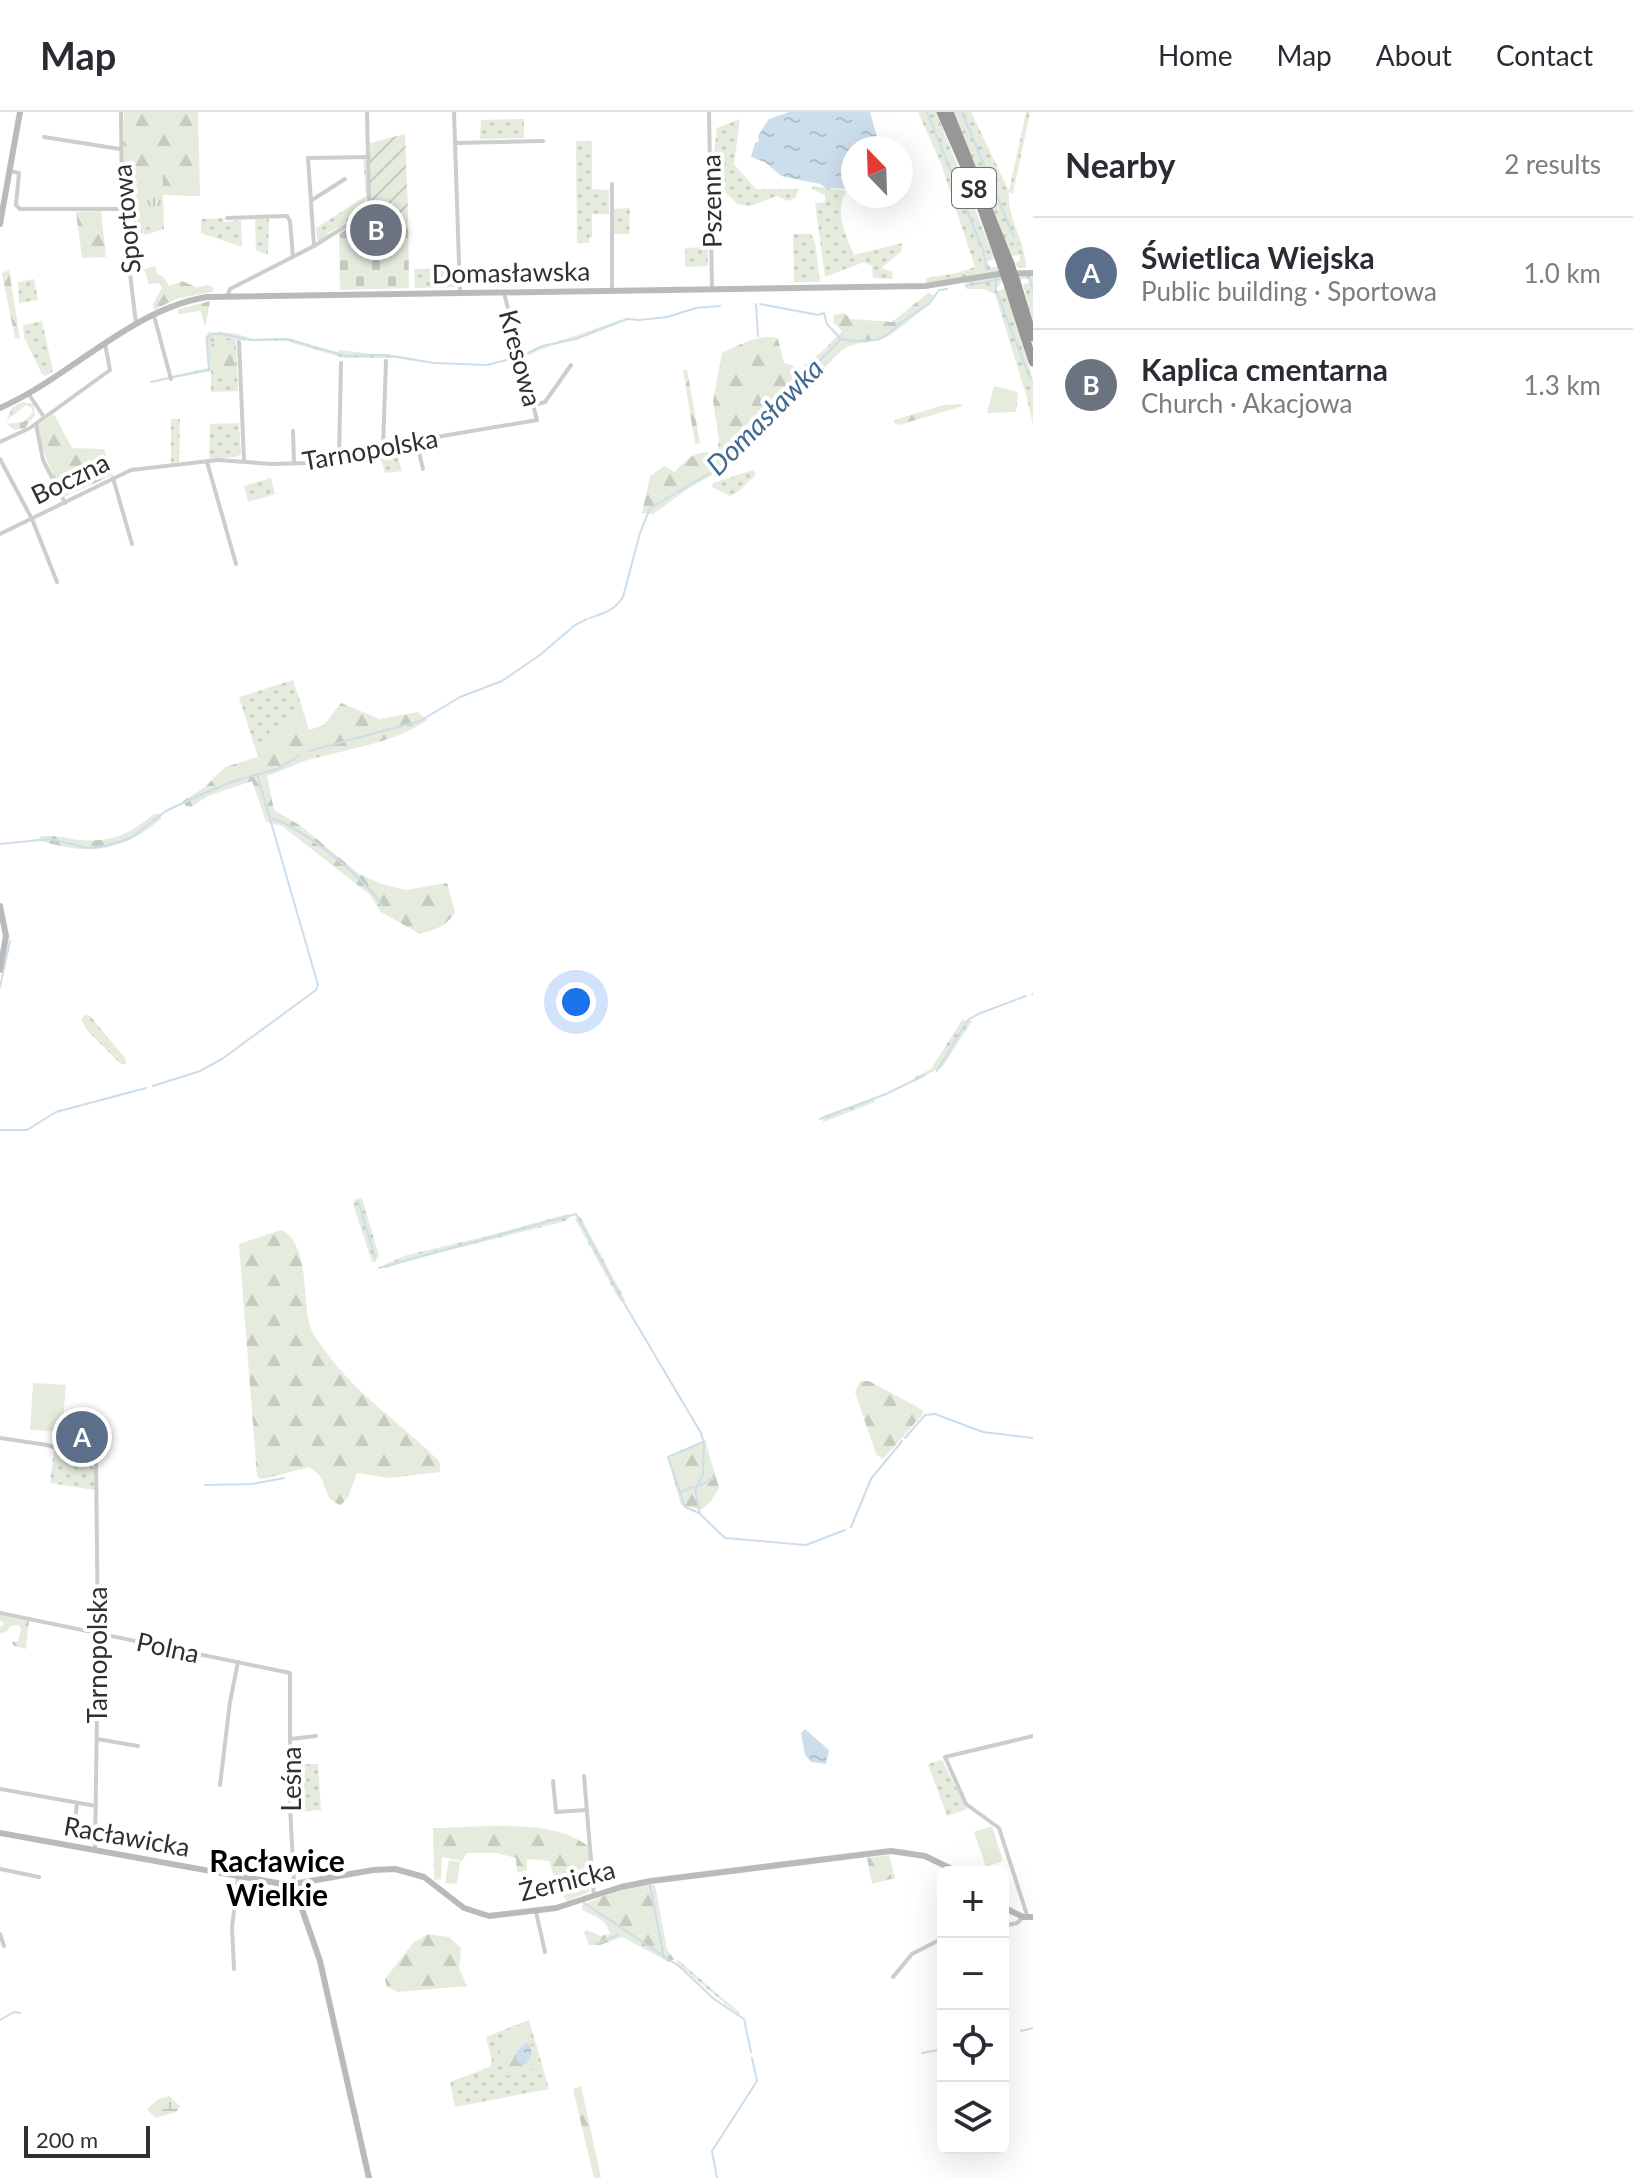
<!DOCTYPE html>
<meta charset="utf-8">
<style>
:root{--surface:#fff;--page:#f2f2f3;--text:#2b2b33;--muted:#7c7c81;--line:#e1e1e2;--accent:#df3a3a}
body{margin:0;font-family:Lato,sans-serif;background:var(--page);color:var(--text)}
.controls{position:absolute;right:24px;bottom:24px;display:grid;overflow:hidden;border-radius:12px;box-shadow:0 8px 32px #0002}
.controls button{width:72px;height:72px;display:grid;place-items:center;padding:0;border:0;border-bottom:2px solid var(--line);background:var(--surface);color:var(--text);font:40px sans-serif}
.compass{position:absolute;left:841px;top:24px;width:72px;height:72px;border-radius:50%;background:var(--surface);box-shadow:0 8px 32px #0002;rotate:337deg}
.scale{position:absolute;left:24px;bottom:20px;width:126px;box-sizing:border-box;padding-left:8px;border:4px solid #303030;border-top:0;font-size:22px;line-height:28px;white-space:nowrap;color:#303030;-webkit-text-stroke:6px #fff;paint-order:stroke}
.you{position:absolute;left:576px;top:890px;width:28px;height:28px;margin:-20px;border:6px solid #fff;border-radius:50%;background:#1a73e8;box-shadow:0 0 0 12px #1a73e833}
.badge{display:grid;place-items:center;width:52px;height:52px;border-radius:50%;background:var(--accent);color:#fff;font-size:26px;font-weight:700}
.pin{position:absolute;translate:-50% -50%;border:4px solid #fff;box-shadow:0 2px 8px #0006}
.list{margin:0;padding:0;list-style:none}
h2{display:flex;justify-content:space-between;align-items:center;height:104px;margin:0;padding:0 32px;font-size:34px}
h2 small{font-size:26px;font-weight:400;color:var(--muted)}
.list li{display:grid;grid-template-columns:52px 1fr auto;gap:24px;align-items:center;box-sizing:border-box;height:112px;padding:0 32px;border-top:2px solid var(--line)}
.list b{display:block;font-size:30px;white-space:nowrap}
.list p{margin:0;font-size:26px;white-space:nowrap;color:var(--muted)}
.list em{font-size:26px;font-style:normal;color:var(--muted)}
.icon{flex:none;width:44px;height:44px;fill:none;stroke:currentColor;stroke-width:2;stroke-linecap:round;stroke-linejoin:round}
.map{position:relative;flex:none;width:1033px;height:2066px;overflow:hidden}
header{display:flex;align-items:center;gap:48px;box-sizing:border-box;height:112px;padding:0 40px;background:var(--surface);border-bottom:2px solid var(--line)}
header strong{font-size:38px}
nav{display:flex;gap:44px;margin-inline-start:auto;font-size:28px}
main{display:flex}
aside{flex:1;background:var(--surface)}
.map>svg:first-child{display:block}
.grass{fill:url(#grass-dots)}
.forest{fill:url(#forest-firs)}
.wetland{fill:url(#wetland-marsh)}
.cemetery{fill:url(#cemetery-stones)}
.park{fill:url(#park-tufts)}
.garden{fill:url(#garden-furrows)}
.pitch{fill:#e5ecde}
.water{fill:url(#water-ripples)}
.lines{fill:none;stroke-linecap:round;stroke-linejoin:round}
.stream{stroke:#ccddeb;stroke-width:2}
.street{stroke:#cdcdcd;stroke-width:4}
.secondary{stroke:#bababa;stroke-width:6}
.highway{stroke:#979797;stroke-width:9}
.highway-bridge{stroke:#979797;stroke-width:9}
.labels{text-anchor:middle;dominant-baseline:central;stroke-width:8;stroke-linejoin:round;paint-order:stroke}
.shield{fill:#fff;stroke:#6e6e6e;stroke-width:2}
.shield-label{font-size:24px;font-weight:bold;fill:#303030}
.street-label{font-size:26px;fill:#303030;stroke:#fff}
.water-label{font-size:28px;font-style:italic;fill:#406b90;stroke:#fff}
.quarter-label{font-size:30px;font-weight:bold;fill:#000;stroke:#fff}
</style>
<header>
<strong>Map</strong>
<nav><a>Home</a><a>Map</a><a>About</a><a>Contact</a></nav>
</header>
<main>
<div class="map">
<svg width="1033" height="2066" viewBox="0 0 1033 2066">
<defs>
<pattern id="grass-dots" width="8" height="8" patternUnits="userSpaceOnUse" patternTransform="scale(2)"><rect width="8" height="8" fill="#e5ecde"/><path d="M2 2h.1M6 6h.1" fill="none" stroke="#c5cbbf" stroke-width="1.8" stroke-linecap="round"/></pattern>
<pattern id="forest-firs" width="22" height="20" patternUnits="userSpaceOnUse" patternTransform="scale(2)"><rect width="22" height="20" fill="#e5ecde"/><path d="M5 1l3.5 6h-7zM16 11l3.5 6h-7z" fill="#c5cbbf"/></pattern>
<pattern id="wetland-marsh" width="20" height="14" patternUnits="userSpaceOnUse" patternTransform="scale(2)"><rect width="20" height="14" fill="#e5ecde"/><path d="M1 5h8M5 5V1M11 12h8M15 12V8" fill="none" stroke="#c5cbbf"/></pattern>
<pattern id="cemetery-stones" width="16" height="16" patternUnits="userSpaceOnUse" patternTransform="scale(2)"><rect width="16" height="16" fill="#e5ecde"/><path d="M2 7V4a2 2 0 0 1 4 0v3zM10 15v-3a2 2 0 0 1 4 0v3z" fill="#c5cbbf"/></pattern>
<pattern id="park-tufts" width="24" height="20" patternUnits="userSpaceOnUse" patternTransform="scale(2)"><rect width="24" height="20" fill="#e5ecde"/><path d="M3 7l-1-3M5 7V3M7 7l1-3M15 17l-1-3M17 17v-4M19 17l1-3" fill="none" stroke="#c5cbbf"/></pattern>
<pattern id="garden-furrows" width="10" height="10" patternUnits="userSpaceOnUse" patternTransform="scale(2)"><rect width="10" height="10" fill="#e5ecde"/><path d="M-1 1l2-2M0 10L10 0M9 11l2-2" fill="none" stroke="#c5cbbf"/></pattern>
<pattern id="water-ripples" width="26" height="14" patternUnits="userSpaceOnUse" patternTransform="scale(2)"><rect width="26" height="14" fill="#ccddeb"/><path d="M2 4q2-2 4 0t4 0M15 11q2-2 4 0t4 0" fill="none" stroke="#b0beca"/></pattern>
</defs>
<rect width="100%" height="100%" fill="#fff"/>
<g class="grass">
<path d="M918,0H936L993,142L994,147L987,150L991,155H997L999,160L928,171L926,169V166L957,161L975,155L941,52Z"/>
<path d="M954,0H971L1009,79L1026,0H1030L1013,82L1009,80C1007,109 1026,129 1026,156L1017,155L1015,152L1020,148V143L1012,144L1010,140Z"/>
<path d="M524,7V26L480,27L481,8Z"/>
<path d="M740,7L734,52L756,77H799L795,86L787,89L777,84L751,94L737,92L724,79L714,42L717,16Z"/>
<path d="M576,29H592V77L609,78V102H592V126H589V131H577Z"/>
<path d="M363,46L366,48C368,97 372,97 327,122V126L318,130L316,116L366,84Z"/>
<path d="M813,74L847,79C833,100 846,122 854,143L902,131L901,140L881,156L892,160L893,167L873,166L872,154L864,150L825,165L815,91L825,90V83L812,77Z"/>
<path d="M630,96L629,122H614V97Z"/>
<path d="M223,106L224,110L241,108L242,135L201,121V107Z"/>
<path d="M269,107L268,143L256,138L255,107Z"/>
<path d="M164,114V117L145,123L144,121L128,126L127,116Z"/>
<path d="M793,122H811L815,130L820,170H794Z"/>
<path d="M708,135V154L685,155V136Z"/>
<path d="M414,157H455L456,175L415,176Z"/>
<path d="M1009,162L1033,163V209L1023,173L1029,170L1027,167L1002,169L997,176L998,179L1004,176L1007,182L1033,268V313L1027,286L995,182L983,177H967L964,173L967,170Z"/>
<path d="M34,167L38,188L19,191L18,170Z"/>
<path d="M42,209L53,259L46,264L42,262L24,225L23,213Z"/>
<path d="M208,220L233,221L254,227L288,226L338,241L339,238L411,246V249L398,246H344L286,229L236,228L238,279L211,280V259L173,266L172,264L208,256L205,225Z"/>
<path d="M171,307H180L179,350L171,351Z"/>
<path d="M239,311L241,342L236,345L209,347L210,312Z"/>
<path d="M395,336L402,359L385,361L378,338Z"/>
<path d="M753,358L756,362L739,379L730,384L712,375L713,371Z"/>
<path d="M271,366L275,382L248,390L244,374Z"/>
<path d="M293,568L304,601L270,619L268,633L258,645L239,585Z"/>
<path d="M85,903L90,904L125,946L126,952H121L87,918L81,907Z"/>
<path d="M962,908L972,909L943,954L916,969L915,965L931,957Z"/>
<path d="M873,986L875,990L823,1010V1004Z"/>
<path d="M362,1086L379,1144L375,1150H372L353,1092L355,1087Z"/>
<path d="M568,1102L569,1107L562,1110L418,1146L386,1156L383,1153L407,1143L483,1125Z"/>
<path d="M580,1104L623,1184L625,1189H620L575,1107Z"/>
<path d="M54,1337L95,1355V1378L50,1371Z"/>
<path d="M942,1648L967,1697L947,1704L928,1652Z"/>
<path d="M293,1652H318L321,1698L293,1700Z"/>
<path d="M678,1848L740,1901L739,1903L675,1850Z"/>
<path d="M529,1908L549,1977L455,1995L450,1970L490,1955L492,1949L486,1925Z"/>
</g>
<g class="forest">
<path d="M124,0H198L200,84L163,83L162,57L158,54H123Z"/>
<path d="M101,99L106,145L82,146L76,100Z"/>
<path d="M155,154L158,163L163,164L169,174L182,169L196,175L208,173L214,176L212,180L176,187L154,198L153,192L162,176L159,171L149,172L144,157Z"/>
<path d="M9,158L20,227L15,226L2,162H0Z"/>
<path d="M928,181L936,184C933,190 893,223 886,225C872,231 855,229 842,238L747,335L735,339L723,357L689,376L653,402L642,401L650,364L664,354L675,360C687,345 698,338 717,341L719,328L713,289L722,241C738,234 761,220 778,227L784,251L801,256L824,238L842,219L833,210L834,203L844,201L851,207L892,210Z"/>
<path d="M210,189L205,216L201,199L178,202V197Z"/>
<path d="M620,208V211C590,223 558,229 529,243L528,240Z"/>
<path d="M217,228H229L232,231L235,265L229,273L224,265L216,266L211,257V233Z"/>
<path d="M683,258H687L700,331L695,332Z"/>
<path d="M994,274L1018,280L1016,300L987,301Z"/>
<path d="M961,292L963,294L899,313L894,311V308L944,293Z"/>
<path d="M54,302L72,336L104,337L113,363L64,385C52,361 41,340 38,313Z"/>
<path d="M341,591L380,607L418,600L428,608C394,631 348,637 308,648C294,652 281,660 267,664L274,698L301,714L358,761L381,772L406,778L447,771L455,800C446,815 436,817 420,822L381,800L369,782L282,714L266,710L252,669L208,684L191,695L186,694L183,689L205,675L225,655L258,645L268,633L270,619L304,601L309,618L324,613Z"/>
<path d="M154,702H161V707C119,741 90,744 38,728L41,724C53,723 61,725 72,727C108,732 127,724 154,702Z"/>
<path d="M281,1118C310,1131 302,1188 310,1214C313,1224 320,1231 326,1240C356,1282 399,1310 436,1346L440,1351V1360L389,1366L357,1361L348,1385L341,1393C324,1388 328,1377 320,1364C320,1364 310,1355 309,1355L268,1366L261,1367L257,1364L239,1132Z"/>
<path d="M860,1269H869L923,1298L922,1303L883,1347L876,1342L855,1280Z"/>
<path d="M705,1328L719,1376L711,1389L701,1398L681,1393L668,1347Z"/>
<path d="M0,1503L29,1509L26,1537L14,1534L12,1530L18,1529L21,1517L19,1513L11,1514L6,1520L0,1521V1515L5,1512L0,1508Z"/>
<path d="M433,1716C478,1716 554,1705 589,1735L591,1763L589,1780L567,1789L558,1777L549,1749L527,1747V1758L517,1761L516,1746L497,1741H467L462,1749L442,1745L441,1767L434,1768Z"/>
<path d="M889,1743L895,1766L872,1772L867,1746Z"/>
<path d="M644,1773H655L667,1838L675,1847L669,1850L622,1825L600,1833H589L584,1820L587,1818L600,1824L610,1822C606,1807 595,1804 582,1798V1793L624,1776Z"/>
<path d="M428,1822L449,1825L461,1836L459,1856L467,1874L398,1880L387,1875L385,1867L413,1831Z"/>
<path d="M516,1913L529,1915L536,1943L535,1956L507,1964L500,1939Z"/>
<path d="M581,1974L601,2066H594L573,1977Z"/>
</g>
<path class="wetland" d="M169,1984L180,1994L176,2000L155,2006L147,1997L157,1988Z"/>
<g class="cemetery">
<path d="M408,102L409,176L340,178L339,122L369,103Z"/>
<path d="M22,290L33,292L35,303L25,316L14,318L7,312L23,310L33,301L32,296L26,293L6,309L13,295Z"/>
</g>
<path class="park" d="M128,54H158L162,57L164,114L127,116L124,73L130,72Z"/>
<path class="garden" d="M405,22L408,102L369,103L370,31Z"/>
<g class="pitch">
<path d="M33,1271L66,1273L62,1320L30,1318Z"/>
<path d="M992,1714L1003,1749L986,1755L974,1720Z"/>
<path d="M449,1748L460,1750L457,1772L445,1771Z"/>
</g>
<g class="water">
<path d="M789,0H870L880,36H853V74L849,77L826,76L820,72L781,64L765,50L751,45L755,31L759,29L758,24L769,7Z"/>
<path d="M805,1617L829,1638L826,1652L811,1650L805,1643L801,1621Z"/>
<path d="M526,1931L531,1934V1944L526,1952L521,1953L516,1948L517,1939Z"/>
</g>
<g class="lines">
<g class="stream">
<path d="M927,0L983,138L987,158"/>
<path d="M962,0L1014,125"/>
<path d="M1018,133L1019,132"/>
<path d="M1030,166L1033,180"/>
<path d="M996,168V178L1030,266"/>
<path d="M966,174L1004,166"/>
<path d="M756,192L758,224"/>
<path d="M760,192L818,203L824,201L827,212L841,227"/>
<path d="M524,243L542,234L576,227L627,207L639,208L667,205L696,196L720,194"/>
<path d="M173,265L209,258L207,226L213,222H223L250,228L287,227L346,244L386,243L434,251L487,253L518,245"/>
<path d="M151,270L169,266"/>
<path d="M590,506C604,501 615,498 623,485L640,421L650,396L719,356L736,334L841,227L854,229L877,228L886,224L900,211L929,192L939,178L947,177"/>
<path d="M309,639L420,609L460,585L502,569L540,543L575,513L587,507"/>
<path d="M272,706C307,719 361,763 382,793"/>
<path d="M0,732L50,727L88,736L105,734L131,726L166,699L198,684L231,670L277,657L299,644"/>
<path d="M0,875L10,829"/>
<path d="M1032,882H1033"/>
<path d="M937,959L968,908L978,902L1026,884"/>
<path d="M153,974L200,959L222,947L316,878L318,873L257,662"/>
<path d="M820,1007L886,982L925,963"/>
<path d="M0,1018H27L56,1000L146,976"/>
<path d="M358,1089L375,1145"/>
<path d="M379,1156L576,1102L624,1191L701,1321L704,1332L703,1363L695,1377L700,1402L725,1426L806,1433L845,1418"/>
<path d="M905,1326L925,1303L935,1302L983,1320L1033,1326"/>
<path d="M205,1373L252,1372L284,1366"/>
<path d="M699,1374L714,1366"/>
<path d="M681,1380L693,1375"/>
<path d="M699,1401L685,1395L668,1345L703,1330"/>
<path d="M851,1415L871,1367L902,1329"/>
<path d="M650,1773L664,1846"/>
<path d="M584,1791L680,1855L714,1887L744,1907L751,1940"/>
<path d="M595,1832L618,1823"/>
<path d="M0,1908L14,1900L20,1901"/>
<path d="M1021,1919L1033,1916"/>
<path d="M922,1941L943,1937"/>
<path d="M717,2066L712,2039L757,1969L752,1946"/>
</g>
<g class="street">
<path d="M121,0L122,97L136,211"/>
<path d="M454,0L460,181"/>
<path d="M709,0L712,177"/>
<path d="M44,25L120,37"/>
<path d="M455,31L543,29"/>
<path d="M10,59L19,61L16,93L20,97H122"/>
<path d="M612,72V179"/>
<path d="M312,88L345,67"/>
<path d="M227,106L287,104L290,109L293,145"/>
<path d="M314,134L308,46L369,45"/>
<path d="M227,185L230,177L314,134L365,102L369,89L367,0"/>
<path d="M154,204L171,267"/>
<path d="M239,230L244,349"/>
<path d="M28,281L44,305"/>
<path d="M533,293L545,290L571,253"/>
<path d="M36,312L43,348L65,391"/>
<path d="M293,319L294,351"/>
<path d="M416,328L423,357"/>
<path d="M0,330L30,316L110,258L105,232"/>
<path d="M383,335L386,249"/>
<path d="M339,345L341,251"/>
<path d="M0,347L32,407L57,470"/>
<path d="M207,350L236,452"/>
<path d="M113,366L132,432"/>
<path d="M0,422L131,358L218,348L271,352L312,351L419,328L537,308L504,181"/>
<path d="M0,1326L47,1333L96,1348L98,1528L95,1739"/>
<path d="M0,1501L290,1561V1694L294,1771"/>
<path d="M97,1627L138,1634"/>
<path d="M291,1627L316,1624"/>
<path d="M584,1664L594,1784"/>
<path d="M553,1669L556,1700L587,1698"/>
<path d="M220,1673L230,1590L238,1550"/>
<path d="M0,1677L96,1694"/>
<path d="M73,1725L77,1691"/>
<path d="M0,1757L39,1765"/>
<path d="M536,1800L545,1840"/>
<path d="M1028,1806L999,1716L966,1692L945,1645L1033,1624"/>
<path d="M1003,1814L1017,1811L1023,1805"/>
<path d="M0,1822L4,1834"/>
<path d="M234,1857L232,1816L238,1765"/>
<path d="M893,1865L912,1842L943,1826"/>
</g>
<g class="secondary">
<path d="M0,112L20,0"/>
<path d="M0,296C69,266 131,197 207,185L925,174L999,162L1033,161"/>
<path d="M0,794L6,824L0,858"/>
<path d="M0,1721L288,1773L373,1758L395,1757L424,1765L464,1796L489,1804L556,1796L621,1775L651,1769L891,1739L925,1744L958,1760"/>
<path d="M294,1774L320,1849L369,2066"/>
<path d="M1003,1795L1023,1805H1033"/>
</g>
<g class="highway">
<path d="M941,0L976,80L1002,154"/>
<path d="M949,0L1010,152"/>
<path d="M1017,173L1033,225"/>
<path d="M1009,175L1033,250"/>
</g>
<g class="highway-bridge">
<path d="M1010,152L1017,173"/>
<path d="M1002,154L1009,175"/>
</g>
</g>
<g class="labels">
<rect class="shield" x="952" y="56" width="44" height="40" rx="6"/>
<g class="shield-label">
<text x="974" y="76">S8</text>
</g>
<g class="street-label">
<text transform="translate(711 89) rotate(-91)">Pszenna</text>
<text transform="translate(126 107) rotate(-95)">Sportowa</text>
<text transform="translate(511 160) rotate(-1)">Domasławska</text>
<text transform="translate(521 246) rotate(75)">Kresowa</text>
<text transform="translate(370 337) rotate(-10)">Tarnopolska</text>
<text transform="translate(70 366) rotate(-26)">Boczna</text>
<text transform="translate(168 1535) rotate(12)">Polna</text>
<text transform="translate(97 1543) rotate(-90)">Tarnopolska</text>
<text transform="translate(291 1667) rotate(-90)">Leśna</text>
<text transform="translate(127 1724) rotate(10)">Racławicka</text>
<text transform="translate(567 1768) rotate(-14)">Żernicka</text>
</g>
<g class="water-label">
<text transform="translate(764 304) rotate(-45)">Domasławka</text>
</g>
<g class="quarter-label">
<text x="277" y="1748">Racławice<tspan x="277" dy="34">Wielkie</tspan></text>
</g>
</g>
</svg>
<div class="controls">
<button>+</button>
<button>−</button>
<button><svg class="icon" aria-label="locate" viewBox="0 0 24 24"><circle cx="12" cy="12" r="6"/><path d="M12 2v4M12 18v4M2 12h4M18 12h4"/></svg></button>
<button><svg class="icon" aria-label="layers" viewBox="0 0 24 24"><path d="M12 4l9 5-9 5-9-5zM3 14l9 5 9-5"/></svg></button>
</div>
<svg class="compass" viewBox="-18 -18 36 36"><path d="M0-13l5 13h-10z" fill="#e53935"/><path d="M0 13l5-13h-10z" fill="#7c7c81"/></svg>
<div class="scale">200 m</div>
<div class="you"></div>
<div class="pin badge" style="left:82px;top:1325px;background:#5c6f8a">A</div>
<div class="pin badge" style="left:376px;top:118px;background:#6b7280">B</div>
</div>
<aside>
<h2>Nearby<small>2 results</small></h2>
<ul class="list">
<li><span class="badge" style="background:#5c6f8a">A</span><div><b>Świetlica Wiejska</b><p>Public building · Sportowa</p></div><em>1.0 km</em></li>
<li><span class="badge" style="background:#6b7280">B</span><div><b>Kaplica cmentarna</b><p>Church · Akacjowa</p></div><em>1.3 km</em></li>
</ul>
</aside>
</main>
